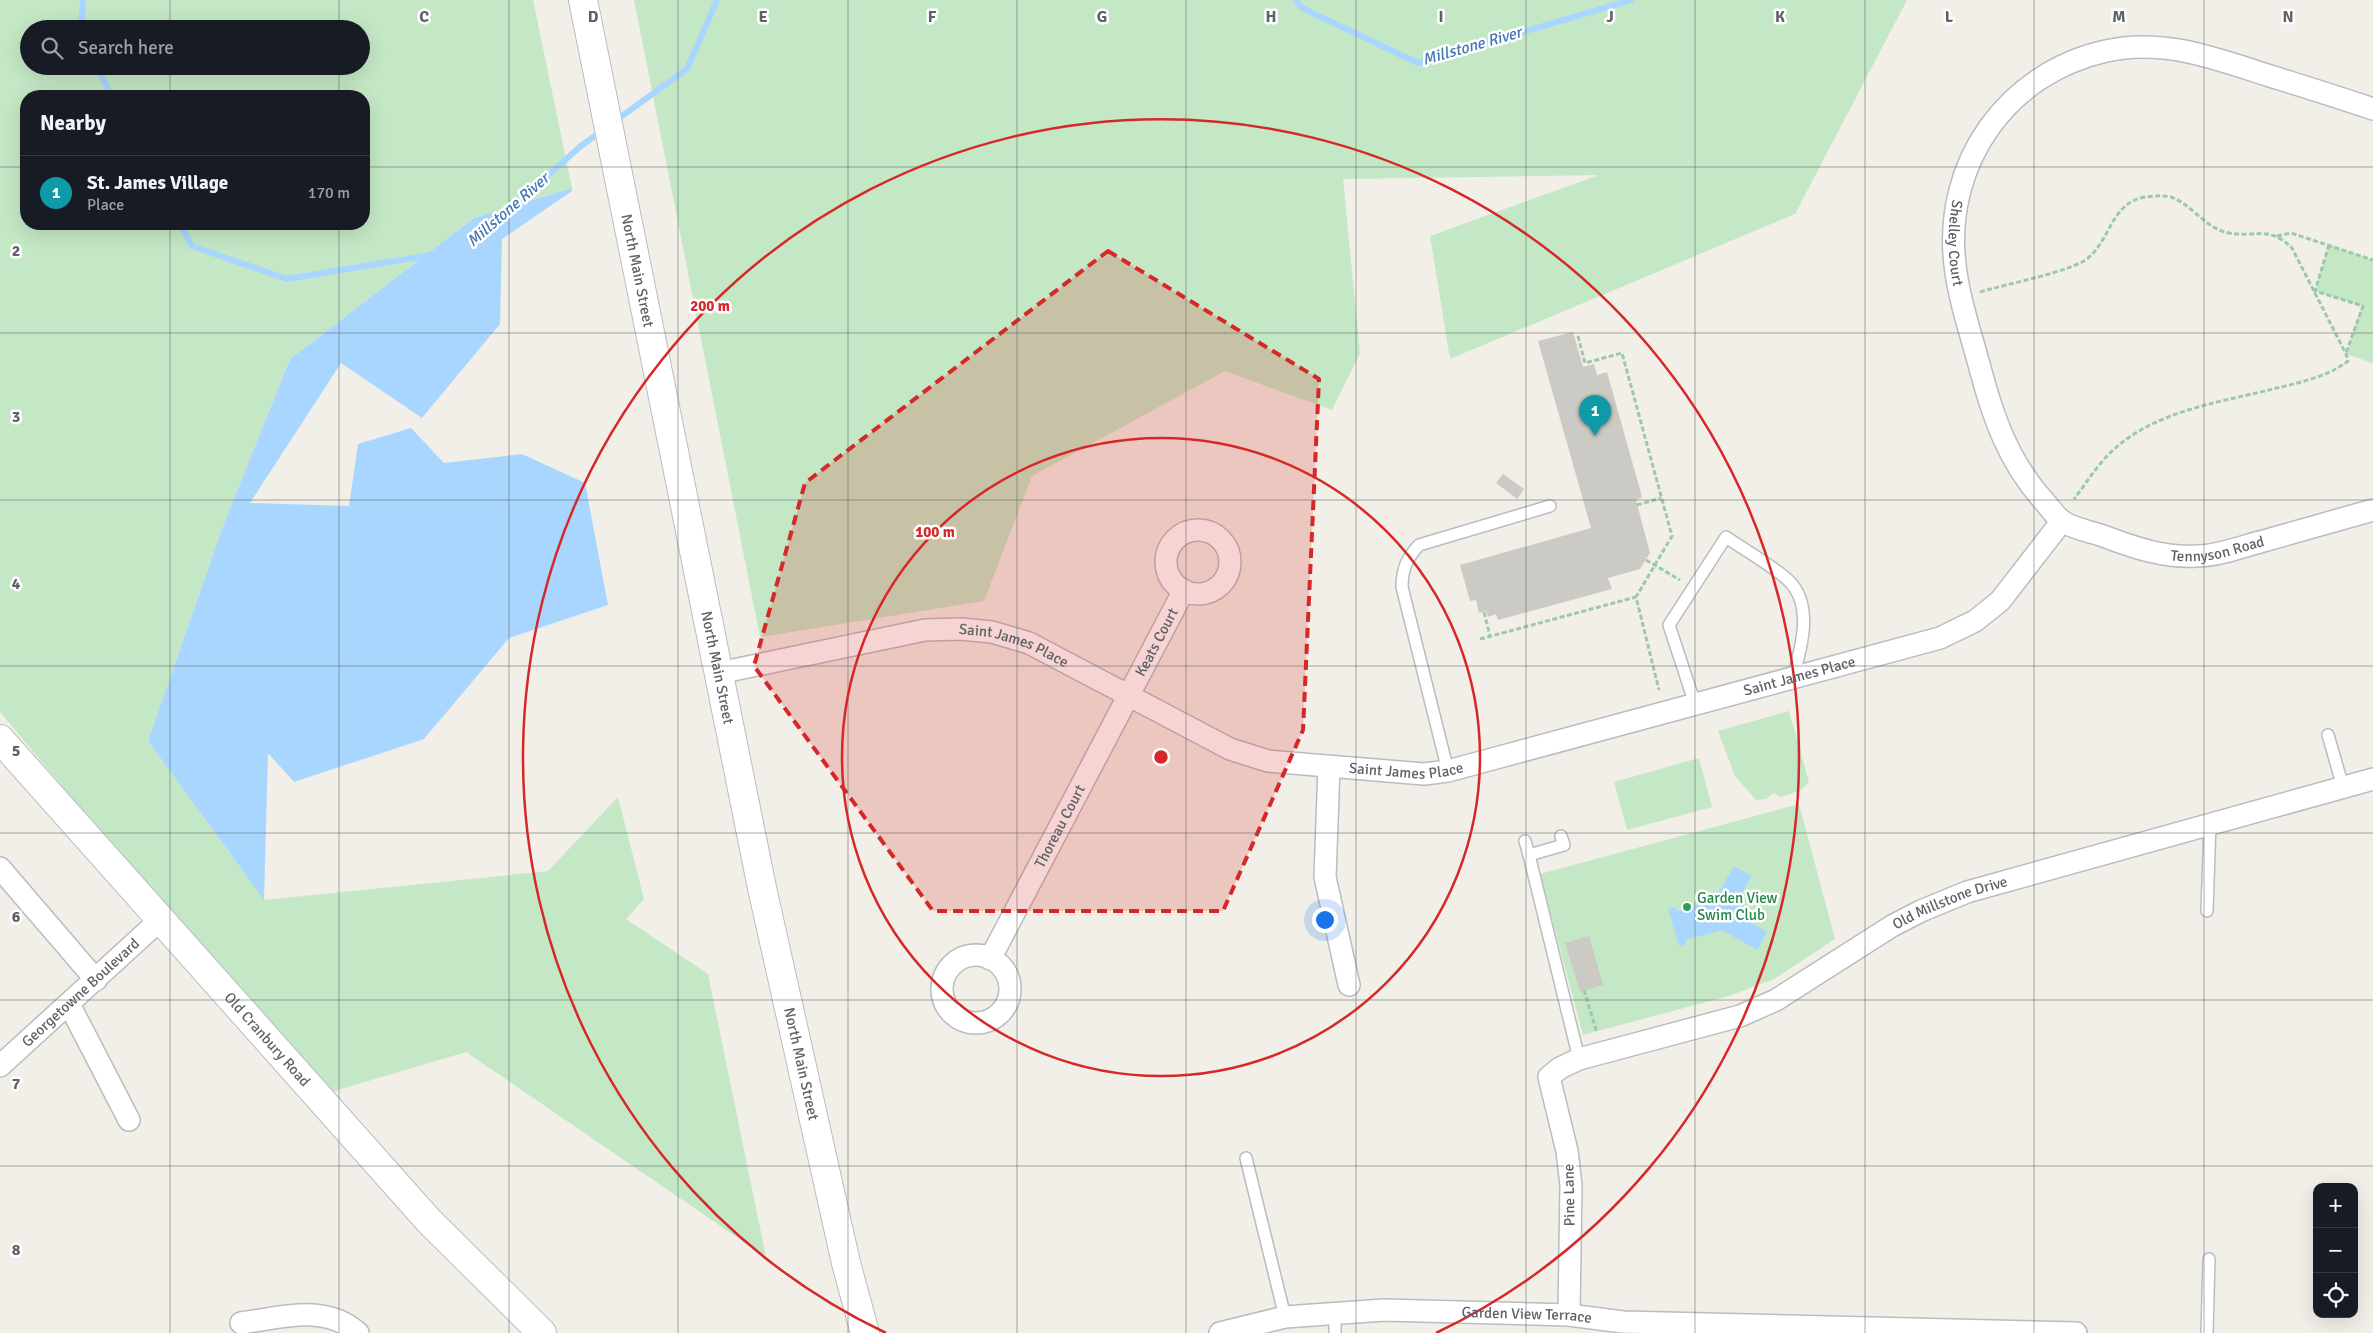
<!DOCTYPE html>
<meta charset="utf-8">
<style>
:root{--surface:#171b24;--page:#20242c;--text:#f1f3f6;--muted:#9ea1a6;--line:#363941;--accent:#ea4834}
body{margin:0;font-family:Signika,sans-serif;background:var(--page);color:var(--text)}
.controls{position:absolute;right:15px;bottom:15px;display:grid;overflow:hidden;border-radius:10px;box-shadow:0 5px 20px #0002}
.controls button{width:45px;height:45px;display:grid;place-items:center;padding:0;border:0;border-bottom:1px solid var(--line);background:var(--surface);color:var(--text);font:25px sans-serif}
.you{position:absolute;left:1324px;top:919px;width:18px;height:18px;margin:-12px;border:4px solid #fff;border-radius:50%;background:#1a73e8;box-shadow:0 0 0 8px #1a73e833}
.badge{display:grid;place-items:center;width:32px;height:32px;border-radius:50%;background:var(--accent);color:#fff;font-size:16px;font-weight:700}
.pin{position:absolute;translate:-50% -41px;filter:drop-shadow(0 1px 2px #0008)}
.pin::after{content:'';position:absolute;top:26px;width:18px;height:15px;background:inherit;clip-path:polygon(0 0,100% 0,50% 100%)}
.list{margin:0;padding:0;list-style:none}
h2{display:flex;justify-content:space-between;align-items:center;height:65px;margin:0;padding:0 20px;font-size:21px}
h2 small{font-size:16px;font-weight:400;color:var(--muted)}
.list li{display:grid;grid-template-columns:32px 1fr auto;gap:15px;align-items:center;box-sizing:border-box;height:75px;padding:0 20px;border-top:1px solid var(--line)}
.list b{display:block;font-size:19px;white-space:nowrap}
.list p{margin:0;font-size:16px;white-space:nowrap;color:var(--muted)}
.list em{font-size:16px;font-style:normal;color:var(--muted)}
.icon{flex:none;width:28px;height:28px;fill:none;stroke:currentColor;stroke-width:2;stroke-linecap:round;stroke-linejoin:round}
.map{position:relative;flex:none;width:2373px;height:1333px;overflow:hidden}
.search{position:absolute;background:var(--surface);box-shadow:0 5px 20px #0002;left:20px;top:20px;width:350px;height:55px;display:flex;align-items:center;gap:12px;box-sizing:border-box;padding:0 18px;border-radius:28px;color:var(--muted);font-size:19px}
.panel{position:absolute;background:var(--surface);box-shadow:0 5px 20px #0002;left:20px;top:90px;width:350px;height:140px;border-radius:20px}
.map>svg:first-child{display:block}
.green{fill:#c4e8c5;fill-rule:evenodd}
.water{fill:#a9d6ff}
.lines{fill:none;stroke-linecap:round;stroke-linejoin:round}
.stream{stroke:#a9d6ff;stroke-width:6}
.building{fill:#cccac4}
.lane-casing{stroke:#b9bcc0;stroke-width:14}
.street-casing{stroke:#b9bcc0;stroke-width:24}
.secondary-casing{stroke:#babdc2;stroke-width:30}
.path{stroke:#9dc9ab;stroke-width:3;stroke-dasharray:5 2.5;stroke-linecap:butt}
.lane{stroke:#fff;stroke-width:11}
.street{stroke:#fff;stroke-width:21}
.secondary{stroke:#fff;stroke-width:28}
.marked{fill:#d62828;fill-opacity:0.2;stroke:#d62828;stroke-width:4;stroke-dasharray:10 6;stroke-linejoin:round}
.grid{fill:none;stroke:#5e6267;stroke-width:1;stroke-opacity:0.55}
.ring{fill:none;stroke:#d62828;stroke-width:2.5}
.leisure-dot{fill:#2e9e5b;stroke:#fff;stroke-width:2}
.labels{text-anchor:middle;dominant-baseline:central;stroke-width:5;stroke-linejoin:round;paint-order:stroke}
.street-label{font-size:15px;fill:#5e6267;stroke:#fff}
.leisure-label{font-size:15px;fill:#27864d;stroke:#fff;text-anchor:start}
.water-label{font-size:16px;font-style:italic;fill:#4376b3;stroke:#fff}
.grid-label{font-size:16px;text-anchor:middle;font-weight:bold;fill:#5e6267;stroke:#fff;stroke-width:5;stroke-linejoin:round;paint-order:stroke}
.centre{fill:#d62828;stroke:#fff;stroke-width:2.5}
.ring-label{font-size:15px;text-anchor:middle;font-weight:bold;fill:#d62828;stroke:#fff;stroke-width:5;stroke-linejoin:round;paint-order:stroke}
</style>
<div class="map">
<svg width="2373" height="1333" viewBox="0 0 2373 1333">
<rect width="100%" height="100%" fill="#f1efe7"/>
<g class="green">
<path d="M0,0H533L572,188L474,218L290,359L223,526L148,741L264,900L548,871L618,797L644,899L626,919L708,974L766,1257L466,1052L321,1095L0,712ZM29,29H361V66H29ZM26,96H364V224H26Z"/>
<path d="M634,0H1907L1795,214L1450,359L1430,236L1599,175L1343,179L1360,353L1332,410L1225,371L1032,476L984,601L760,637Z"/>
<path d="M2329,245L2373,260V363L2346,354L2362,306L2315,291Z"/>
<path d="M1789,711L1809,782L1801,790L1781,797L1773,793L1767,799L1756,800L1735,776L1718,731Z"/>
<path d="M1699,758L1712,807L1627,830L1614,782Z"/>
<path d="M1799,804L1835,939L1774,979L1729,996L1583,1035L1540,874Z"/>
</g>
<g class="water">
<path d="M572,188V191L502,239L500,324L422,418L341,363L250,503L349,506L358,444L411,428L444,463L522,454L585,483L608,605L509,638L424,739L294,782L268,753L264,900L148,741L223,526L290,359L474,218Z"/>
<path d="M1734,866L1752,876L1741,894L1748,921L1767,932L1757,950L1722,930L1685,940L1686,944L1679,946L1668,909L1676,907L1677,911L1714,900Z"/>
</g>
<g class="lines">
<g class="stream">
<path d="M1296,0L1302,8L1418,63L1631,0"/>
<path d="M81,29L83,0"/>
<path d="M96,66L112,96"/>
<path d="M615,121L687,69L717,0"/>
<path d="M508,210L581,146L603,130"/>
<path d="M180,224L192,246L287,279L431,255"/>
</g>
</g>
<g class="building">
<path d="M1573,332L1583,367L1594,364L1597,375L1607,372L1642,497L1636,500L1650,553L1640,569L1608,578L1612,589L1498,620L1496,614L1488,617L1486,611L1479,613L1476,600L1470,601L1460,565L1591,528L1538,341Z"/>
<path d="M1503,474L1524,489L1517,499L1496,483Z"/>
<path d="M1589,936L1603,985L1580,992L1565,943Z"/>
</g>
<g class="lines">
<g class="lane-casing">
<g id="lane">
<path d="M1695,704L1669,625L1726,537C1743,549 1776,568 1789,581C1814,606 1801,648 1793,678"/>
<path d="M2328,735L2343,787"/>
<path d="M1448,771L1402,587C1402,569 1407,558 1419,545L1550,506"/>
<path d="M1561,836L1564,845L1529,855L1579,1059"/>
<path d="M1525,841L1529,855"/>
<path d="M2207,911L2210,823"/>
<path d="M1246,1158L1285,1317"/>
<path d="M1335,1312V1333"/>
<path d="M2207,1333L2209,1259"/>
</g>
</g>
<g class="street-casing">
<g id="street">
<path id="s1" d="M2373,109C2338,97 2302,86 2267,75C2214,58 2162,38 2106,51C2007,73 1943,163 1955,265C1959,300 1971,334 1980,368C1993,417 2008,460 2042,499C2048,505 2054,515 2062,521C2073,529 2093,532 2106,537C2135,548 2165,558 2197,556C2218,556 2240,547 2260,542C2298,531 2335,521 2373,510"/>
<circle cx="1198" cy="562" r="32"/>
<path id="s2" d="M719,673L925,630L960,629L992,632L1029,643L1230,749L1268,761L1424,774L1448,771L1940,638L1975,621L2000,601L2062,521"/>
<path d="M1329,767L1325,877L1349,985"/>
<path d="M0,868L96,980"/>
<circle cx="976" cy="989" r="34"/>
<path id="s3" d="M990,959L1184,590"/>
<path d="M69,1004L129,1120"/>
<path id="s4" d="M0,1066L160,920"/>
<path id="s5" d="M1569,1315L1571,1185L1567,1151L1549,1077L1560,1068L1579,1059L1740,1016L1776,1000L1892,926L1921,911L1967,892L2373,779"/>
<path d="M241,1323C280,1318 325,1303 358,1333"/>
<path id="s6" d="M1220,1333L1285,1317L1384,1310L1569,1315L1623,1322L2076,1333"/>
</g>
</g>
<g class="secondary-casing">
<g id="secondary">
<path id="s7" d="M583,0L762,888L846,1263L865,1333"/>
<path id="s8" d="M0,739L429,1221L542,1333"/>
</g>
</g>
<g class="path">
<path d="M2277,236L2291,233L2373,260"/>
<path d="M2329,245L2315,291L2363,306L2346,353"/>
<path d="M1980,292C2002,285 2074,271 2088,258C2111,239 2111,203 2145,197C2154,196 2163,195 2171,197C2191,204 2205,227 2225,232C2253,240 2267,223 2292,248L2346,354L2348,361C2328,377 2297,383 2273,389C2217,403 2152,411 2109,454C2096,467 2085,485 2074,499"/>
<path d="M1578,336L1585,363L1622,353L1672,536L1636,597L1659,690"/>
<path d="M1637,505L1661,498"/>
<path d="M1646,560L1680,580"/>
<path d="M1484,612L1490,636"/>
<path d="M1480,639L1636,597"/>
<path d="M1584,990L1597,1033"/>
</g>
<use href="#lane" class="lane"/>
<use href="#street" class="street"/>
<use href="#secondary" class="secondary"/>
</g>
<path class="marked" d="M1108,251L1319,379L1303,730L1223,911H933L754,666L805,483Z"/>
<path class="grid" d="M170,0V29M339,0V29M509,0V1333M678,0V1333M848,0V1333M1017,0V1333M1186,0V1333M1356,0V1333M1526,0V1333M1695,0V1333M1865,0V1333M2034,0V1333M2204,0V1333M170,66V96M339,66V96M0,167H26M364,167H2373M170,224V1333M339,224V1333M0,333H2373M0,500H2373M0,666H2373M0,833H2373M0,1000H2373M0,1166H2373"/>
<g class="ring">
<circle cx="1161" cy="757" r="319"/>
<path d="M886 1333A638 638 0 1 1 1436 1333"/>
</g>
<circle class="leisure-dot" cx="1687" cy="907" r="5"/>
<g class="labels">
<g class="street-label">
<text stroke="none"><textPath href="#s1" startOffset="542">Shelley Court</textPath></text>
<text stroke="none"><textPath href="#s7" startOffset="276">North Main Street</textPath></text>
<text stroke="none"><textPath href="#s1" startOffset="1008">Tennyson Road</textPath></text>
<text stroke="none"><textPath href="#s3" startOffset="358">Keats Court</textPath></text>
<text stroke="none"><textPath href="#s2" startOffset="302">Saint James Place</textPath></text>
<text stroke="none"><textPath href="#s7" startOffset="681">North Main Street</textPath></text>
<text stroke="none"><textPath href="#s2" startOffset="1128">Saint James Place</textPath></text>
<text stroke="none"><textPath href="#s2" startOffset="722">Saint James Place</textPath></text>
<text stroke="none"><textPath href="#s3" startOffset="150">Thoreau Court</textPath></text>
<text stroke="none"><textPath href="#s5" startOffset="682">Old Millstone Drive</textPath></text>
<text stroke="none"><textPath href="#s4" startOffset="109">Georgetowne Boulevard</textPath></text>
<text stroke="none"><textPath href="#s8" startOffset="402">Old Cranbury Road</textPath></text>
<text stroke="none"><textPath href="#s7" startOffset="1086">North Main Street</textPath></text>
<text transform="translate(1569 1195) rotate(-91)">Pine Lane</text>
<text stroke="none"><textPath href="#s6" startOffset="309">Garden View Terrace</textPath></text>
</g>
<g class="leisure-label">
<text x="1697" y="898">Garden View<tspan x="1697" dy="17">Swim Club</tspan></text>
</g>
<g class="water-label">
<text transform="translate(1472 46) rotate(-16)">Millstone River</text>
<text transform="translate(508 210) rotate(-41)">Millstone River</text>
</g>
</g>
<g class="grid-label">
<text x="424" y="22">C</text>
<text x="593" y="22">D</text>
<text x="763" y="22">E</text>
<text x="932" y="22">F</text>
<text x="1102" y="22">G</text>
<text x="1271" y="22">H</text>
<text x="1441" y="22">I</text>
<text x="1610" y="22">J</text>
<text x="1780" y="22">K</text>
<text x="1949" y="22">L</text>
<text x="2119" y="22">M</text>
<text x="2288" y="22">N</text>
<text x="16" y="256">2</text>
<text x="16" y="422">3</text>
<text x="16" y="589">4</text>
<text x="16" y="756">5</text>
<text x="16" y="922">6</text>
<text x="16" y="1089">7</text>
<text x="16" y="1255">8</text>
</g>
<circle cx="1161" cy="757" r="8" class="centre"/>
<g class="ring-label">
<text x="710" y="311">200 m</text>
<text x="935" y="537">100 m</text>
</g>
</svg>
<div class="controls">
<button>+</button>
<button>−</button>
<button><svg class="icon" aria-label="locate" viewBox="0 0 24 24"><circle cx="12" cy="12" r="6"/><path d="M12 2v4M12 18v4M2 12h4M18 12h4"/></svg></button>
</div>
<div class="you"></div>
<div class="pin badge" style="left:1595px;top:436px;background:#0f9aa8">1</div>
<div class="search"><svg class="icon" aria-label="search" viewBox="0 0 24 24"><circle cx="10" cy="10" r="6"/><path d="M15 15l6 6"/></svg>Search here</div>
<section class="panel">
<h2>Nearby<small></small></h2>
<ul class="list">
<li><span class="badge" style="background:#0f9aa8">1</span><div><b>St. James Village</b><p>Place</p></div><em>170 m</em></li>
</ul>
</section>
</div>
